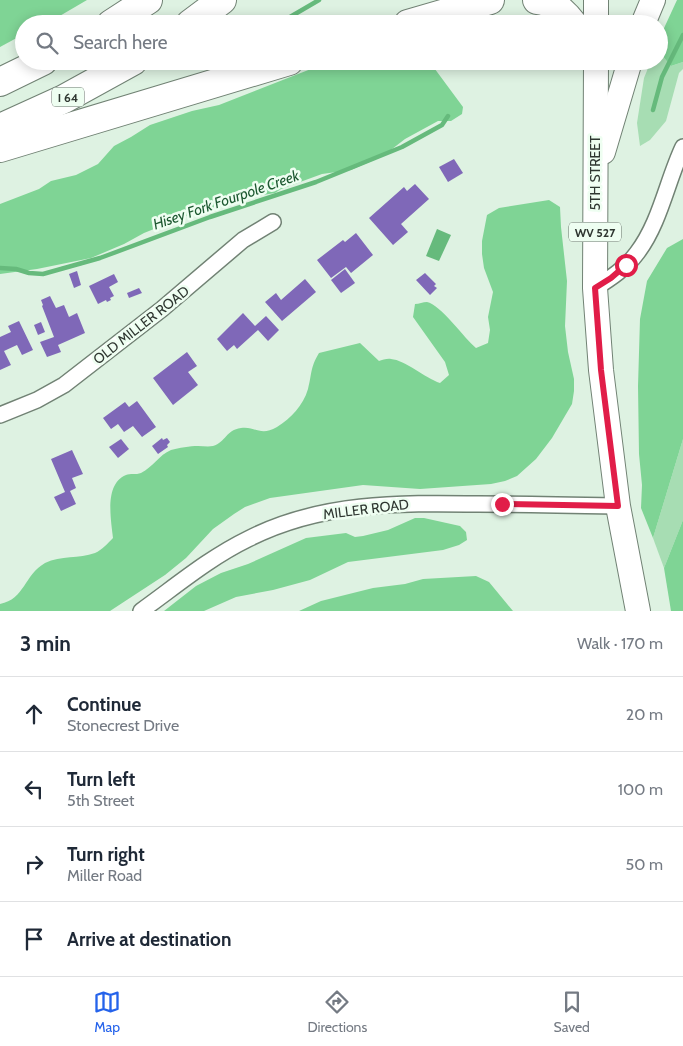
<!DOCTYPE html>
<meta charset="utf-8">
<style>
:root{--surface:#fff;--page:#f2f2f3;--text:#1f2937;--muted:#747a83;--line:#e0e1e3;--accent:#2563eb}
body{margin:0;font-family:Cabin,sans-serif;background:var(--page);color:var(--text)}
.stop{position:absolute;width:15px;height:15px;margin:-11px;border:4px solid #e11d48;border-radius:50%;background:#fff}
.stop.end{background:#e11d48;border-color:#fff;box-shadow:0 1px 5px #0008}
.list{margin:0;padding:0;list-style:none}
h2{display:flex;justify-content:space-between;align-items:center;height:65px;margin:0;padding:0 20px;font-size:21px}
h2 small{font-size:16px;font-weight:400;color:var(--muted)}
.list li{display:grid;grid-template-columns:32px 1fr auto;gap:15px;align-items:center;box-sizing:border-box;height:75px;padding:0 20px;border-top:1px solid var(--line)}
.list b{display:block;font-size:19px;white-space:nowrap}
.list p{margin:0;font-size:16px;white-space:nowrap;color:var(--muted)}
.list em{font-size:16px;font-style:normal;color:var(--muted)}
.icon{flex:none;width:28px;height:28px;fill:none;stroke:currentColor;stroke-width:2;stroke-linecap:round;stroke-linejoin:round}
.map{position:relative;flex:none;width:683px;height:611px;overflow:hidden}
.search{position:absolute;background:var(--surface);box-shadow:0 2px 12px #0003;left:15px;right:15px;top:15px;height:55px;display:flex;align-items:center;gap:12px;box-sizing:border-box;padding:0 18px;border-radius:28px;color:var(--muted);font-size:19px}
.sheet{height:365px;background:var(--surface)}
nav{display:flex;justify-content:space-around;align-items:center;box-sizing:border-box;height:70px;border-top:1px solid var(--line);background:var(--surface);font-size:14px;color:var(--muted)}
nav a{display:grid;justify-items:center;gap:2px}
nav .on{color:var(--accent)}
.map>svg:first-child{display:block}
.green{fill:#a7ddb3}
.forest{fill:#7fd495}
.water{fill:#66ba7c}
.lines{fill:none;stroke-linecap:round;stroke-linejoin:round}
.stream{stroke:#66ba7c;stroke-width:4.5}
.building{fill:#7f68b8}
.minor-casing{stroke:#718274;stroke-width:18}
.primary-casing{stroke:#718274;stroke-width:26}
.motorway-casing{stroke:#718274;stroke-width:30}
.minor{stroke:#fff;stroke-width:15}
.primary{stroke:#fff;stroke-width:24}
.motorway{stroke:#fff;stroke-width:28}
.route{stroke:#e11d48;stroke-width:6}
.labels{text-anchor:middle;dominant-baseline:central;stroke-width:5;stroke-linejoin:round;paint-order:stroke}
.shield{fill:#eefef1;stroke:#68736b;stroke-width:1}
.shield-label{font-size:12px;font-weight:bold;fill:#2f3731}
.street-label{font-size:14px;fill:#2f3731;stroke:#eefef1}
.water-label{font-size:15px;font-style:italic;fill:#1c5830;stroke:#eefef1}
</style>
<div class="map">
<svg width="683" height="611" viewBox="0 0 683 611">
<rect width="100%" height="100%" fill="#def2e2"/>
<g class="green">
<path d="M659,52L671,66L683,62V69L679,73L666,121L650,140L640,146L637,123L644,78L651,61H659Z"/>
<path d="M683,439V520L664,568L653,538Z"/>
</g>
<g class="forest">
<path d="M0,0H87L46,24H24V34L0,47Z"/>
<path d="M677,0H683V62L671,66L659,52V39Z"/>
<path d="M336,61H429L463,107L462,114L451,121H438L405,139L383,156L351,170L322,174L281,189L275,193L244,198L189,215L144,233L124,244L91,258L37,269L0,274V204L39,189L51,181L76,175L98,164L114,146L131,137L150,125L192,111L219,105L316,67Z"/>
<path d="M549,200L560,207L561,227L567,281L565,326L568,352L574,379V391L572,404L552,438L536,459L517,476L505,481L491,484L420,489L363,485L270,498L245,507L234,514L213,529L186,558L165,575L110,611H0V604C25,599 24,575 45,563C61,555 79,559 95,553C102,550 108,543 113,538C111,519 104,484 126,475C130,473 136,475 141,473C153,467 159,455 171,450C179,448 190,446 198,446C203,446 208,447 213,446C226,442 226,430 241,428C256,426 260,437 277,427C291,418 303,406 308,389C312,374 310,368 319,353L360,343L379,361C382,360 388,358 391,359C405,360 425,378 440,383L449,375L445,362L413,317L415,304C419,304 423,302 427,302C440,304 464,338 476,348L488,343L490,330L488,317L493,292L484,268L482,254V241L487,215L499,208Z"/>
<path d="M683,239V439L653,538L641,508L642,485L639,454L638,386L640,319L647,281L667,248Z"/>
<path d="M415,518H424L460,526L466,532L467,540L459,545L443,550L348,562L310,580L273,590L236,597L204,611H164L196,586L221,573L248,564L306,538L346,533L355,537L363,536L388,530Z"/>
<path d="M683,520V611H671L664,568Z"/>
<path d="M476,576L489,582L513,611H299L321,601L373,588L405,584L423,579Z"/>
</g>
<path class="water" d="M437,229L451,235L439,261L426,256Z"/>
<g class="lines">
<g class="stream">
<path d="M278,24L319,0"/>
<path d="M653,110L662,77L683,35"/>
<path d="M0,268L16,269L29,273L43,274L100,258L210,217L316,182L402,147L442,125L448,116"/>
</g>
</g>
<g class="building">
<path d="M454,159L463,173L448,182L439,167Z"/>
<path d="M415,184L429,199L401,224L408,232L393,245L369,218L404,187L407,191Z"/>
<path d="M356,233L373,255L351,273L346,267L331,278L317,260L343,240L345,242Z"/>
<path d="M345,269L355,283L341,293L331,280Z"/>
<path d="M77,271L81,285L74,288L69,274Z"/>
<path d="M425,273L436,284L434,286L437,288L430,295L416,280Z"/>
<path d="M114,274L118,282L109,287L114,296L110,298L111,300L107,302L106,300L98,304L89,286Z"/>
<path d="M305,279L316,292L282,321L265,302L276,293L281,300Z"/>
<path d="M139,288L142,293L129,298L127,293Z"/>
<path d="M50,296L56,308L64,305L69,317L77,313L85,333L58,345L61,352L47,357L40,342L54,337L42,306L43,305L41,300Z"/>
<path d="M243,313L255,326L266,316L279,330L268,341L258,330L237,349L234,345L227,351L217,339Z"/>
<path d="M19,321L33,350L22,355L17,345L4,351L11,365L0,370V337L11,332L8,326Z"/>
<path d="M41,322L45,332L38,335L34,325Z"/>
<path d="M187,352L197,366L188,372L198,385L173,405L153,378Z"/>
<path d="M137,401L156,427L142,437L133,426L124,432L118,424L111,429L103,418L125,402L129,407Z"/>
<path d="M162,438L163,440L167,438L170,442L167,445L168,447L158,454L152,446Z"/>
<path d="M121,439L129,449L118,458L109,447Z"/>
<path d="M72,450L83,474L72,478L76,488L70,491L76,504L61,511L54,497L65,492L51,459Z"/>
</g>
<g class="lines">
<g class="minor-casing">
<g id="minor">
<path d="M595,288C611,278 626,268 637,253C660,223 667,181 683,147"/>
<path d="M0,415L37,400L64,385L162,309L243,240L273,222"/>
<path d="M141,611C176,586 209,558 248,539C320,502 398,503 478,504C524,504 571,505 618,506"/>
</g>
</g>
<g class="primary-casing">
<g id="primary">
<path d="M596,0V24"/>
<path d="M643,24L653,0"/>
<path d="M596,61L595,288L601,370L618,506L638,611"/>
<path d="M603,152L630,61"/>
</g>
</g>
<g class="motorway-casing">
<g id="motorway">
<path d="M537,0C553,1 564,12 573,24"/>
<path d="M111,24L148,0"/>
<path d="M190,24L222,0"/>
<path d="M408,24L490,0"/>
<path d="M0,82L43,61"/>
<path d="M0,128L64,99L133,61"/>
<path d="M0,148L289,61"/>
</g>
</g>
<use href="#minor" class="minor"/>
<use href="#primary" class="primary"/>
<use href="#motorway" class="motorway"/>
</g>
<g class="lines">
<path class="route" d="M502,504L618,506L601,370L595,288L611,278L626,265"/>
</g>
<g class="labels">
<g class="shield">
<rect x="52" y="87.5" width="32" height="19" rx="4"/>
<rect x="569" y="222.5" width="52" height="19" rx="4"/>
</g>
<g class="shield-label">
<text x="68" y="97">I 64</text>
<text x="595" y="232">WV 527</text>
</g>
<g class="street-label">
<text transform="translate(595 173) rotate(-90)">5TH STREET</text>
<text transform="translate(141 325) rotate(-38)">OLD MILLER ROAD</text>
<text transform="translate(366 509) rotate(-7)">MILLER ROAD</text>
</g>
<g class="water-label">
<text transform="translate(226 200) rotate(-19)">Hisey Fork Fourpole Creek</text>
</g>
</g>
</svg>
<div class="stop" style="left:626px;top:265px"></div>
<div class="stop end" style="left:502px;top:504px"></div>
<div class="search"><svg class="icon" aria-label="search" viewBox="0 0 24 24"><circle cx="10" cy="10" r="6"/><path d="M15 15l6 6"/></svg>Search here</div>
</div>
<section class="sheet">
<h2>3 min<small>Walk · 170 m</small></h2>
<ul class="list">
<li><svg class="icon" aria-label="ahead" viewBox="0 0 24 24"><path d="M12 20V5M6 11l6-6 6 6"/></svg><div><b>Continue</b><p>Stonecrest Drive</p></div><em>20 m</em></li>
<li><svg class="icon" aria-label="left" viewBox="0 0 24 24"><path d="M17 20v-9H6M10 6l-5 5 5 5"/></svg><div><b>Turn left</b><p>5th Street</p></div><em>100 m</em></li>
<li><svg class="icon" aria-label="right" viewBox="0 0 24 24"><path d="M7 20v-9h11M14 6l5 5-5 5"/></svg><div><b>Turn right</b><p>Miller Road</p></div><em>50 m</em></li>
<li><svg class="icon" aria-label="arrive" viewBox="0 0 24 24"><path d="M6 21V4h12l-3 4 3 4H6"/></svg><div><b>Arrive at destination</b></div></li>
</ul>
</section>
<nav>
<a class="on"><svg class="icon" aria-label="map" viewBox="0 0 24 24"><path d="M3 6l6-2 6 2 6-2v14l-6 2-6-2-6 2zM9 4v14M15 6v14"/></svg>Map</a>
<a><svg class="icon" aria-label="directions" viewBox="0 0 24 24"><path d="M12 3l9 9-9 9-9-9zM9 14v-3h6M13 9l2 2-2 2"/></svg>Directions</a>
<a><svg class="icon" aria-label="saved" viewBox="0 0 24 24"><path d="M7 4h10v16l-5-4-5 4z"/></svg>Saved</a>
</nav>
